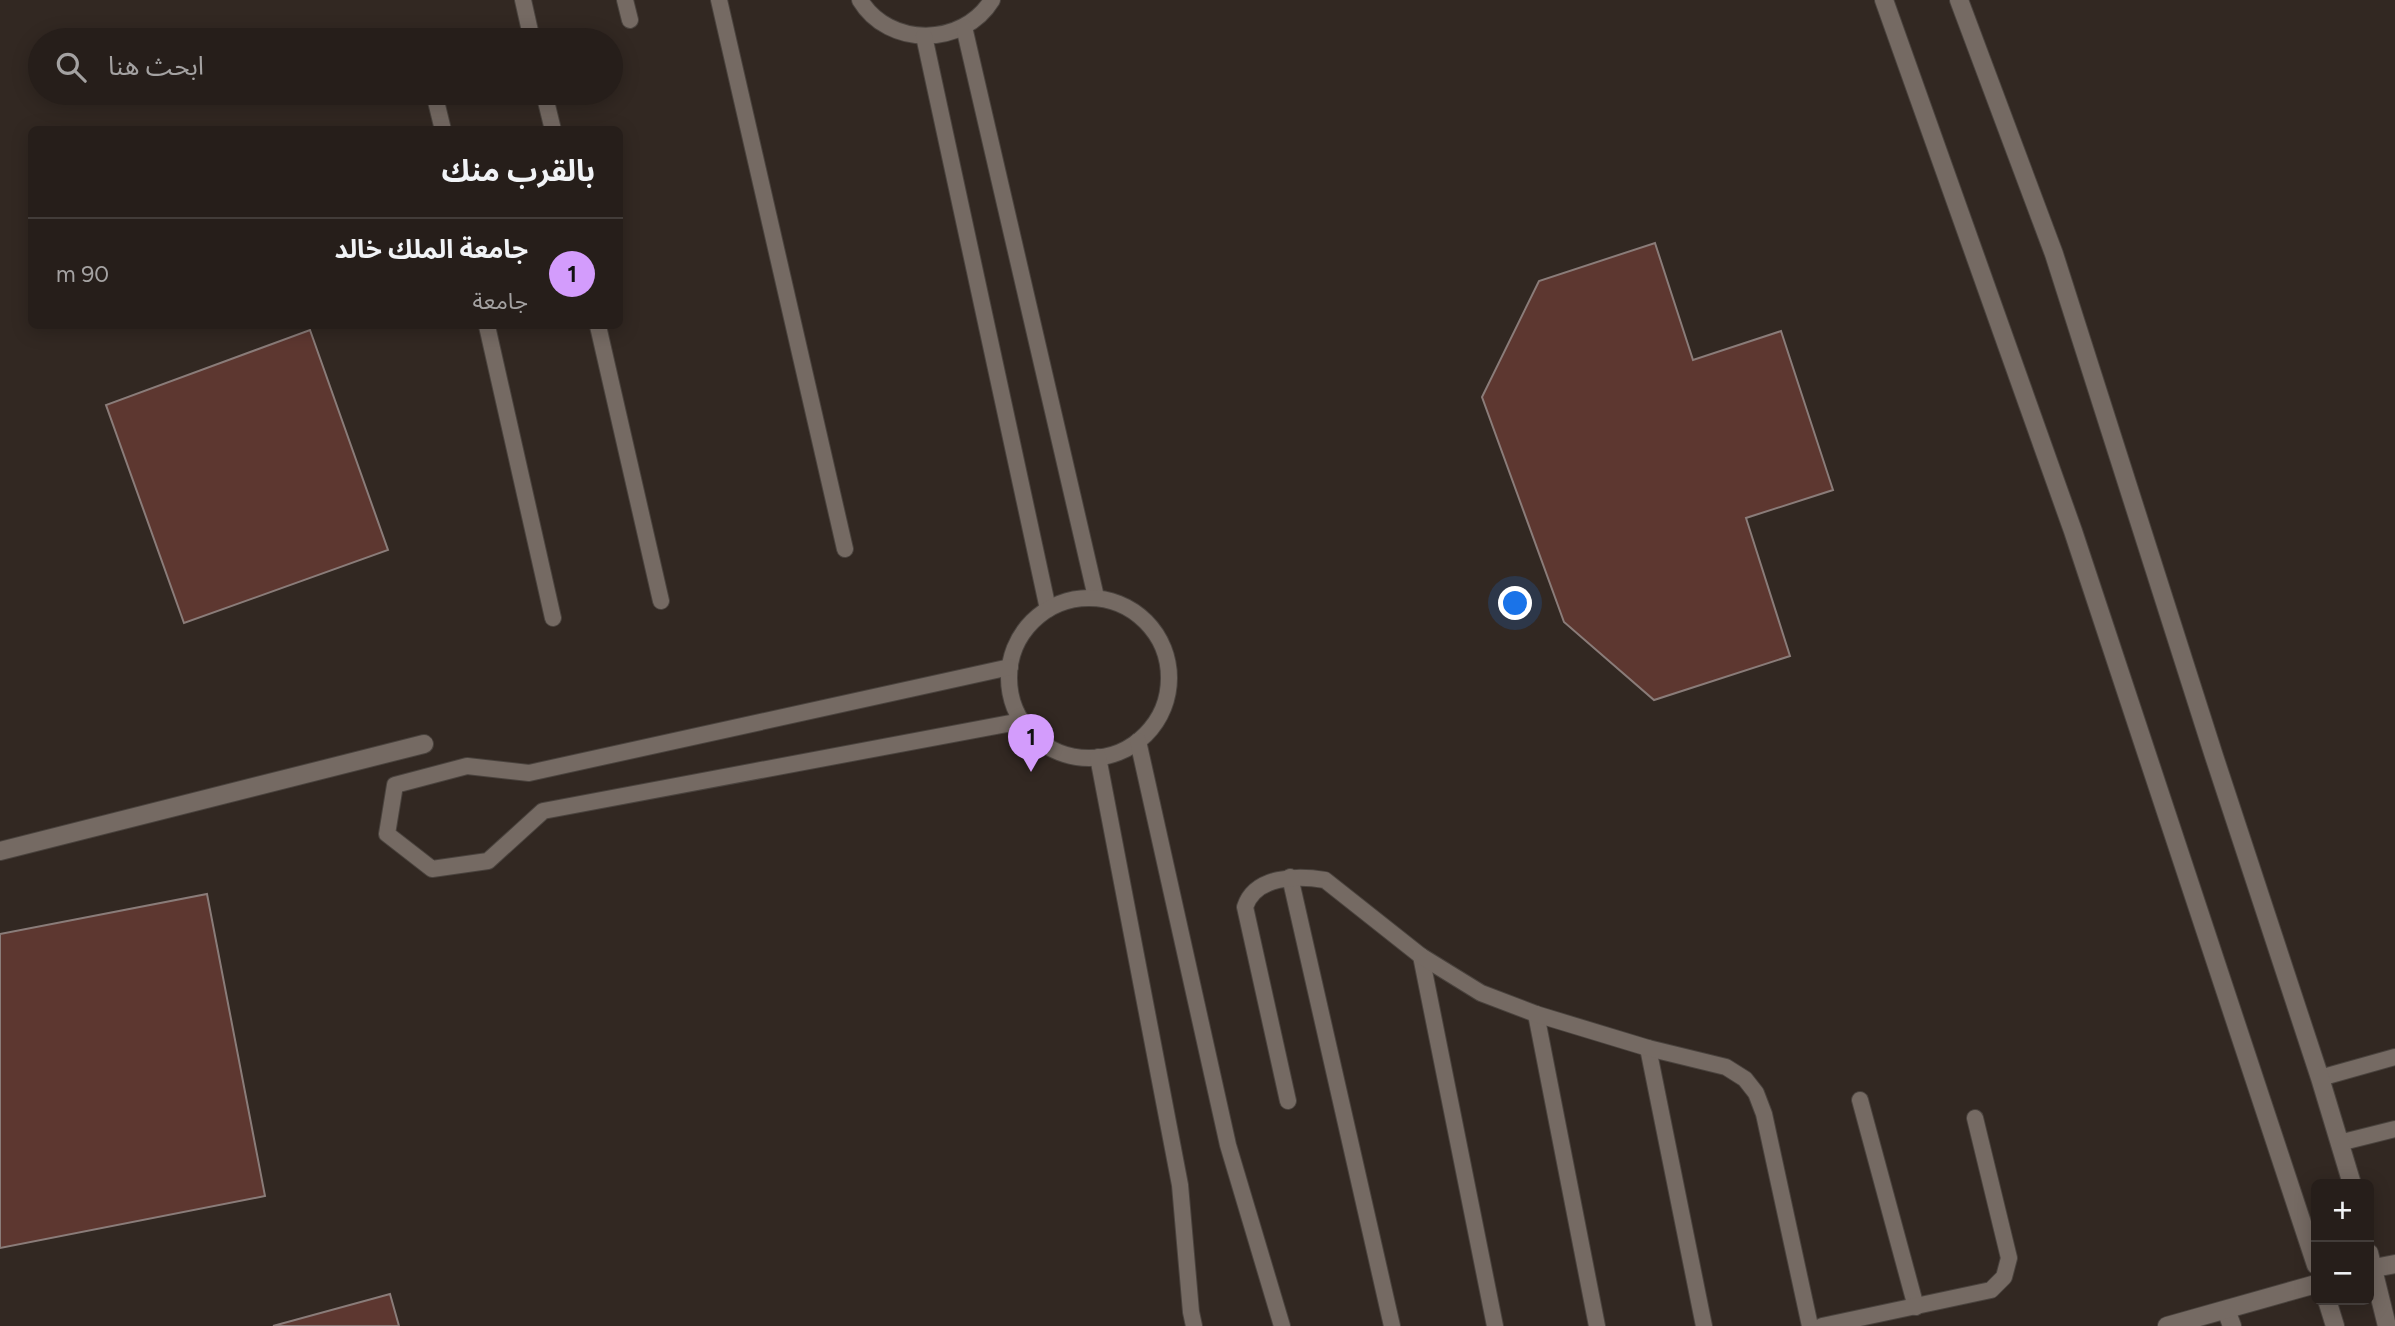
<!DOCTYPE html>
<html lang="ar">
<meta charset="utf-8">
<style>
:root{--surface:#261e1a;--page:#322b27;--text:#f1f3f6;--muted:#a4a2a2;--line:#423c39;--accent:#d39cfc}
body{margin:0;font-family:Figtree,"Noto Sans Arabic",sans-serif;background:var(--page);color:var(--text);direction:rtl}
.controls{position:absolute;right:21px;bottom:21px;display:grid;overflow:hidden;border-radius:10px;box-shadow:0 4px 18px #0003}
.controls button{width:63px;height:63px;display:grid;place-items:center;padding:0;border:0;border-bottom:2px solid var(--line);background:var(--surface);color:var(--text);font:35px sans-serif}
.you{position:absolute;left:1516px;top:604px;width:24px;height:24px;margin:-18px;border:5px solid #fff;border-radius:50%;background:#1a73e8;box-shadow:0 0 0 10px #1a73e833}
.badge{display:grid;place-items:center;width:46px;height:46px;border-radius:50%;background:var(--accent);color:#111;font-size:23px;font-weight:700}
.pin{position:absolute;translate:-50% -58px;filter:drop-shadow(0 2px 4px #0008)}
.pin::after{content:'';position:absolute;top:37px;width:24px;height:21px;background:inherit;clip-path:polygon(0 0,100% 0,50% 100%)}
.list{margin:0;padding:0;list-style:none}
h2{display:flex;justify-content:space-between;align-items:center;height:91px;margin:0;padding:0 28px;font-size:30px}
h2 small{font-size:23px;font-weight:400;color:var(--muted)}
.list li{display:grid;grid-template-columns:46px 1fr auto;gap:21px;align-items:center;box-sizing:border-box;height:112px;padding:0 28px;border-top:2px solid var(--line)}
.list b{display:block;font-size:26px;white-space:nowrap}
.list p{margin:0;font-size:23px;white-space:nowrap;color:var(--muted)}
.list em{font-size:23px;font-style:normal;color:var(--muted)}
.icon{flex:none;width:38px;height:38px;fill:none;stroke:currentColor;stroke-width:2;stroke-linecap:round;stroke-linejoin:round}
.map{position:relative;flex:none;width:2395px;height:1326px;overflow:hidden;direction:ltr}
.search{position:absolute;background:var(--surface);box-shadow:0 4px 18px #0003;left:28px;top:28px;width:595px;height:77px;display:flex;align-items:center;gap:18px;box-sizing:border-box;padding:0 24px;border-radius:38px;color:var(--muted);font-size:26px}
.panel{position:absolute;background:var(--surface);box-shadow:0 4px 18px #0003;left:28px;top:126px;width:595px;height:203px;border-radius:10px;direction:rtl}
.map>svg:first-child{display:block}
.building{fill:#5d3730;stroke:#8a7c79;stroke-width:2}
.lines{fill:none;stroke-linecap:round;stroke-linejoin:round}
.service-casing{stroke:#4a433e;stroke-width:18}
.pedestrian-casing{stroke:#4a433e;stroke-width:20}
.minor-casing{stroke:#4a433e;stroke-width:20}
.secondary-casing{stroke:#4a433e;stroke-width:20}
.service{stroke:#756a63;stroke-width:16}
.pedestrian{stroke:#756a63;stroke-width:18}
.minor{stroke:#756a63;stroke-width:18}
.secondary{stroke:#756a63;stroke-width:18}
</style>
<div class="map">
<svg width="2395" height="1326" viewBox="0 0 2395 1326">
<rect width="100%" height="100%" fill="#322822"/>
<g class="building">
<path d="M1655,243L1693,360L1781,331L1833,490L1746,518L1790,656L1654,700L1564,622L1482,397L1539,281Z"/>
<path d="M310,330L388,550L184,623L106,405Z"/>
<path d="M207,894L265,1196L0,1248V934Z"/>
<path d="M390,1294L399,1326H273Z"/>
</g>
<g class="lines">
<g class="service-casing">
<g id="service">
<path d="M523,0L532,40"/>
<path d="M625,0L630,20"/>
<path d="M719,0L845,549"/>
<path d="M860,0C889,48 963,47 992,0"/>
<path d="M964,27L1096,597"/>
<path d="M924,36L1048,609"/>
<path d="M434,93L443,130"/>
<path d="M544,93L553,130"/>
<path d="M487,326L553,618"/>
<path d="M598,326L661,601"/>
<circle cx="1089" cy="678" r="80"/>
<path d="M1010,667L529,773L467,766L395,785L387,834L432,869L488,861L543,811L1022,721"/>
<path d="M1138,741L1228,1145L1282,1326"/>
<path d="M1098,757L1180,1185L1191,1312L1194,1326"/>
<path d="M1290,877L1392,1326"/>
<path d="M1421,956L1495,1326"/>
<path d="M1536,1014L1597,1326"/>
<path d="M1648,1048L1704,1326"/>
<path d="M2320,1078L2395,1057"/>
<path d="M1860,1100L1916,1307"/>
<path d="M1288,1101L1245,907C1255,876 1297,875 1325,880L1421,956L1481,993L1536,1014L1648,1048L1726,1067L1745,1079L1756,1093L1764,1114L1810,1326"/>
<path d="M2339,1143L2395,1129"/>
<path d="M1822,1326L1991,1290L2004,1277L2009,1258L1975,1118"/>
</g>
</g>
<g class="pedestrian-casing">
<path id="pedestrian" d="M0,851L424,744"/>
</g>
<g class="minor-casing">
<path id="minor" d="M2226,1310L2232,1326"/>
</g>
<g class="secondary-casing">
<g id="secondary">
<path d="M1884,0L2073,531L2316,1265"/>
<path d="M1959,0L2054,254L2214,756L2320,1078L2352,1184"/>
<path d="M2369,1253L2387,1326"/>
<path d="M2369,1269L2395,1264"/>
<path d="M2327,1300L2335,1326"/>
<path d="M2167,1326L2316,1284"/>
</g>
</g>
<use href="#service" class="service"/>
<use href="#pedestrian" class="pedestrian"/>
<use href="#minor" class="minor"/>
<use href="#secondary" class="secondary"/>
</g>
</svg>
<div class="controls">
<button>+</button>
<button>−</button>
</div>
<div class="you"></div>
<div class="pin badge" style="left:1031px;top:772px">1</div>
<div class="search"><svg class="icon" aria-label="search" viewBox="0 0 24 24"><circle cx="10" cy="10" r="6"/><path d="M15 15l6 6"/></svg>ابحث هنا</div>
<section class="panel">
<h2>بالقرب منك<small></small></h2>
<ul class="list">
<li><span class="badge">1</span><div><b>جامعة الملك خالد</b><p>جامعة</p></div><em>90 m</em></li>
</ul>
</section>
</div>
